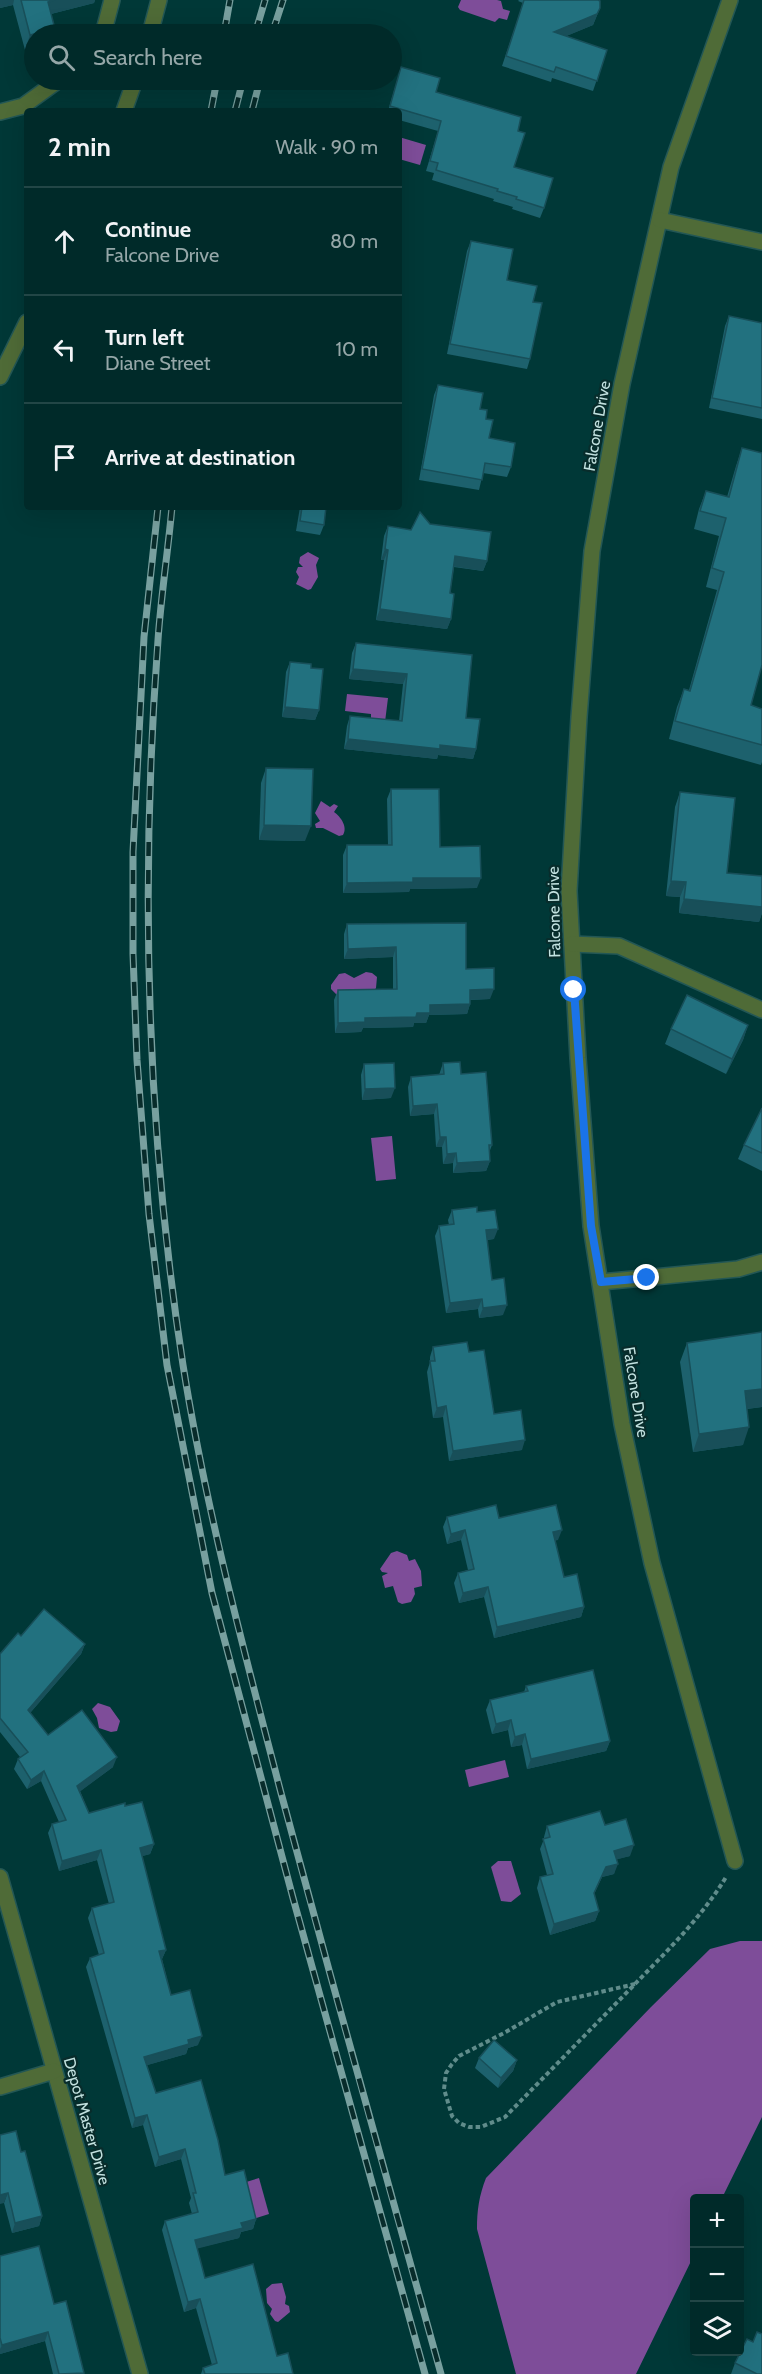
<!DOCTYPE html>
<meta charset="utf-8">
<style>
:root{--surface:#002a29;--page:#0a3231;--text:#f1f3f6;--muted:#95a7a8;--line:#224646}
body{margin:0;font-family:Cabin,sans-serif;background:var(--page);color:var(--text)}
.controls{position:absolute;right:18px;bottom:18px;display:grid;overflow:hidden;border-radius:6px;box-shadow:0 6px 24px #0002}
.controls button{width:54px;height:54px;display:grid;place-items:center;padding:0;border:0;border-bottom:2px solid var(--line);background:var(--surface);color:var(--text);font:30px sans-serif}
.stop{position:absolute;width:18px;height:18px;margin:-14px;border:4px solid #1a73e8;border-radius:50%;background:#fff}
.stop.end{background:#1a73e8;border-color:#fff;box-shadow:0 2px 6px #0008}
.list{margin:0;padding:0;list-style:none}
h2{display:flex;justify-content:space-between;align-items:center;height:78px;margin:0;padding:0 24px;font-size:26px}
h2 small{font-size:20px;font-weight:400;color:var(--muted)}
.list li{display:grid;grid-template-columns:39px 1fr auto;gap:18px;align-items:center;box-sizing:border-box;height:108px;padding:0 24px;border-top:2px solid var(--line)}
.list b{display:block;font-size:22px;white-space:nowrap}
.list p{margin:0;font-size:20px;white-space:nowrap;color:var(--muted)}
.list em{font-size:20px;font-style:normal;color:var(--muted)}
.icon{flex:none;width:33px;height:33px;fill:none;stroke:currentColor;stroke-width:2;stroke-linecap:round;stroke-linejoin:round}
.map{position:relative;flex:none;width:762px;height:2374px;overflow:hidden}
.search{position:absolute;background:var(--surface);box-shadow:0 6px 24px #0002;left:24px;top:24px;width:378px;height:66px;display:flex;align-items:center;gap:15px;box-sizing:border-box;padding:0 21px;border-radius:33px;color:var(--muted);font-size:22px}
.panel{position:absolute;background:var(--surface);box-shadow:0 6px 24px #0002;left:24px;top:108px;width:378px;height:402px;border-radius:6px}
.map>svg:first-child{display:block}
.water{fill:#7e4d99}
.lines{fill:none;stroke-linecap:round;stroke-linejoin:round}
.minor-casing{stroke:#235755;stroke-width:18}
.path{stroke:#608c8b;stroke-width:4;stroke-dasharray:4.5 3;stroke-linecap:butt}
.minor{stroke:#4f6b37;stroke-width:15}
.rail-casing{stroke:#78a09f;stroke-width:7}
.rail{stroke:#082c2b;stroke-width:4.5;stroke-dasharray:14;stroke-linecap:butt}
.wall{fill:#1d616d}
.shaded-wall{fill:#184f59}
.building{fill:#22717f;stroke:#184f59;stroke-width:1.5}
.route{stroke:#1a73e8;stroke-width:8}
.labels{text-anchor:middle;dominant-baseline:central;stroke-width:4.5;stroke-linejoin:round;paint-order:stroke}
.street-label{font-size:16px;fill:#c3e2e0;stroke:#082c2b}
</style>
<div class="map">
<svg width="762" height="2374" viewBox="0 0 762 2374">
<rect width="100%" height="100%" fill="#003837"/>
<g class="water">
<path d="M461,0H497L501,1L503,9L510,11L507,20L499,18L495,22L460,10L458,7Z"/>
<path d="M399,137L426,145L420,165L399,159Z"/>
<path d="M308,552L319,558L316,565L318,577L311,589L308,590L296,584L299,577L296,572L298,567H303L299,563L300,557Z"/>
<path d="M347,694L388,698L385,722L371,720V714L345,711Z"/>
<path d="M321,801L330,807L334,804L338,806L334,812C341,817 348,827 343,835L339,836L323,828H316L315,824L320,821L315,813Z"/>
<path d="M366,972L372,973L377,977L376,988L373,992L337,995L331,989V985L339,974L345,973L354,978Z"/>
<path d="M392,1136L396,1179L376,1181L371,1138Z"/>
<path d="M397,1551L407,1555L409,1561L415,1559L421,1571L422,1586L414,1588L415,1594L411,1602L402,1604L398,1602L393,1586L385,1588L382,1576L388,1573L382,1572L380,1569L391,1553Z"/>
<path d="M98,1703L110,1707L120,1721L117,1731L111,1732L99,1728L97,1718L92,1709Z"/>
<path d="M505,1760L509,1777L469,1787L465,1770Z"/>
<path d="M498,1861H511L521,1894L511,1902L501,1901L491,1867Z"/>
<path d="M740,1941H762V2117L722,2198H694V2255L636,2374H516L477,2229C477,2210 479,2196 486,2178L651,2007L710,1949Z"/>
<path d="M259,2178L269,2214L253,2219L243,2183Z"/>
<path d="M282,2283L286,2297L285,2304L289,2306L290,2312L278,2322L275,2321L270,2314L272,2309L267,2303L266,2289L272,2284Z"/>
</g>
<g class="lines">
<g class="minor-casing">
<g id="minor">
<path d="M730,0L671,167L622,384L592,551L579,717L569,891L578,1058L591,1226L622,1424L652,1563L735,1861"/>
<path d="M103,34L112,0"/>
<path d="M150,34L159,0"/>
<path d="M124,111L135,80"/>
<path d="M0,112L23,106L59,80"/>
<path d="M660,220L762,242"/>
<path d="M0,377L27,322"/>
<path d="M572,944L619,946L762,1010"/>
<path d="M601,1282L738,1269L762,1262"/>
<path d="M0,1877L140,2374"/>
<path d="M0,2087L54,2071"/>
</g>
</g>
<path class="path" d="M635,1984L557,2002L504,2033L459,2056L452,2064L446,2073L444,2089L452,2116L459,2123L469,2127H481L505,2117L635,1984C667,1951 702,1917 726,1877"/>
<use href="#minor" class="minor"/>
<g class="rail-casing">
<g id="rail">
<path d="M224,34L230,0"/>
<path d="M255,34L265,0"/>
<path d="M272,34L283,0"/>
<path d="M211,111L217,80"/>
<path d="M235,111L243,80"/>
<path d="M252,111L260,80"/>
<path d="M158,507L144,637L133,852V954L137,1060L149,1214L167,1365L212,1593L293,1898L425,2374"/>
<path d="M172,507C168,551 161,596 158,640C140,882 146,1125 183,1365C206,1510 244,1651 281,1793C333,1987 387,2180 441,2374"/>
</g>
</g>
<use href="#rail" class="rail"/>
</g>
<g class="wall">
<path d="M0,0H95L94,3L51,14L25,50L13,5L0,8Z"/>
<path d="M519,0H598L600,8L593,25L566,36L607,50L593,91L552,78L551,82L502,66L523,3L518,1Z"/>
<path d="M401,67L436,92L518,131L514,167L544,208L540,218L512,209L513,207L493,201L494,199L432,180L434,173L426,171L438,131L399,120V111H388Z"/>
<path d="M471,241L507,280L533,302L530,359L527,369L447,354L467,251Z"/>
<path d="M729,316L762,323V419L709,408L725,326Z"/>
<path d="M438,385L480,409L486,419L489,438L511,467L507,477L483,473L479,490L419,480L434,395Z"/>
<path d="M742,448L751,705L762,709V762L761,765L669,739L677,707L684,689L689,690L717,590L706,587L719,536L694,529L699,509L706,491L727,497L736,466Z"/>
<path d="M300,507H326L324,525L320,535L296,531Z"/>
<path d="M430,524L487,561L483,571L454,567L450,593L451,619L447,629L376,620L384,560H381L384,536L388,526L411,530Z"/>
<path d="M356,643L472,655L466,718L476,749L473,759L438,755L437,759L344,749L347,726L350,716L399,721L403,684L349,679L352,653Z"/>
<path d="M290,662L311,668L319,710L315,720L282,717L286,672Z"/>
<path d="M266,768L305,841L259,840L261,783Z"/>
<path d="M391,789L440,847L477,888L410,889L409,892L343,893V855L347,845H388L387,799Z"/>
<path d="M680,792L727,873L762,876V913L759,922L679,913L680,897L666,896L675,807Z"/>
<path d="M347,924L466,969L490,999L470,1000V1004L467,1014L429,1015L426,1023H414L413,1027L363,1028L361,1032L335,1033L334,1000L338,990L393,989V957L344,959V934Z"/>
<path d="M748,1025L743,1040L726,1074L665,1044L671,1029Z"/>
<path d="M443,1063L461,1074L492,1145L489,1153L490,1161L486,1171L453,1173V1163L443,1164L442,1147H436L434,1114L410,1116L408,1087L411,1077L439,1075Z"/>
<path d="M364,1064L391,1098L362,1100L361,1075Z"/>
<path d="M762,1108V1171L738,1159L744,1145Z"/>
<path d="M452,1210L477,1212L494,1239L487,1240L492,1280L503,1315L479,1318L478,1309L446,1313L435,1236L439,1226L449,1225L448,1220Z"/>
<path d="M762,1332V1407L747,1409L743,1445L693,1452L680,1362L687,1343Z"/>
<path d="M433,1347L469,1352L494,1414L522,1450L449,1461L443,1417L433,1418L427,1372L430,1362V1357Z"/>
<path d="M447,1517L499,1518L558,1540H555L564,1577L584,1607L581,1617L494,1638L484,1597L459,1603L454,1583L458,1573L468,1570L461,1540L447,1544L443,1527Z"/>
<path d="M21,1636L85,1644L81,1654L30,1713L48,1735L113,1767L80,1791L89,1813L125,1806L154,1844L150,1854L142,1856L166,1950L162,1959L171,1995L198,2045L188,2048L186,2054L147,2065L156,2093L225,2175L256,2219L253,2229L241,2232L239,2238L197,2248L205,2278L293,2374H201L203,2368L212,2365L196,2308L184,2312L162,2230L165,2221L192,2214L189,2203L191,2198L181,2159L155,2167L143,2125L132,2128L86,1967L90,1958L99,1955L88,1918L92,1908L109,1904L97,1860L59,1871L48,1833L52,1824L59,1822L41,1781L27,1789L14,1769L18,1759L20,1757L0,1732V1654Z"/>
<path d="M526,1686L610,1741L606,1751L527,1769L522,1745L511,1747L508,1730L492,1734L486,1710L490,1700L524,1692Z"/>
<path d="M605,1825L630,1856L617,1859L614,1874L602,1877L594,1894L599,1911L595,1921L550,1935L537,1888L540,1877L547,1875L540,1849L544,1839V1837L547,1826Z"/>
<path d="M479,2058L517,2060L513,2071L498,2088L475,2068Z"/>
<path d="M21,2152L42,2216L39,2226L12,2233L4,2203Z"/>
<path d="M0,2256L54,2304L84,2374H53L45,2341L0,2354Z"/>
<path d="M753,2342L762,2374H731L735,2363Z"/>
</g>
<g class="shaded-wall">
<path d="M0,0H14L13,5L0,8Z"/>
<path d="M55,0H95L94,3L43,16L48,2Z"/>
<path d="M600,8L593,25L550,43L554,32Z"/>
<path d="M55,29L53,34H34V47L25,50L30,35Z"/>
<path d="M385,549L388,550L384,560H381Z"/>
<path d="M455,556L487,561L483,571L451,566Z"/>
<path d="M380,609L451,619L447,629L376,620Z"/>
<path d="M353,669L407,674L403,684L349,679Z"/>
<path d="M285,707L319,710L315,720L282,717Z"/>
<path d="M348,739L440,745L476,749L473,759L438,755L437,759L344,749Z"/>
<path d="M264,825L311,826L305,841L259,840Z"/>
<path d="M413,878H481L477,888L410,889L409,892L343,893L347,883Z"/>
<path d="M671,881L686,882L680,897L666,896Z"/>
<path d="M684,899L762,907V913L759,922L679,913Z"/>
<path d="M396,947L393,957L344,959L348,949Z"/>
<path d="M494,989L490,999L467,1000L470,990Z"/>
<path d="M470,1004L467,1014L429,1015L426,1023H414L413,1027L363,1028L361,1032L335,1033L338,1023L365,1018L417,1013L430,1005Z"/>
<path d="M748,1025L743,1040L726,1074L732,1059Z"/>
<path d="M395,1088L391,1098L362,1100L365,1089Z"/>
<path d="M437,1104L434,1114L410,1116L413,1106Z"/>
<path d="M440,1137H446L442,1147H436Z"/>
<path d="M456,1153L453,1163L443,1164L447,1154Z"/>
<path d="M490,1161L486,1171L453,1173L457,1163Z"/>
<path d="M498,1229L494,1239L482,1240L486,1230Z"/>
<path d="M482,1299L478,1309L446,1313L450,1303Z"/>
<path d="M507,1305L503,1315L479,1318L483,1308Z"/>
<path d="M762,1389V1407L738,1410L745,1391Z"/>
<path d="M446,1406L443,1417L433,1418L437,1408Z"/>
<path d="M749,1427L743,1445L693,1452L699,1434Z"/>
<path d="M525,1440L522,1450L449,1461L453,1451Z"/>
<path d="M465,1530L461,1540L447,1544L451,1534Z"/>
<path d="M562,1530L558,1540L550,1542L553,1532Z"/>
<path d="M488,1587L484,1597L459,1603L463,1593Z"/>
<path d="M584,1607L581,1617L494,1638L497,1627Z"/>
<path d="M85,1644L81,1654L24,1720L28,1710Z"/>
<path d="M511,1720L508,1730L492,1734L496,1724Z"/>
<path d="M525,1734L522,1745L511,1747L515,1737Z"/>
<path d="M610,1741L606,1751L527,1769L531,1759Z"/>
<path d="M117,1757L113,1767L74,1796L77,1786Z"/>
<path d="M44,1771L41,1781L27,1789L31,1780Z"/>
<path d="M154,1844L150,1854L136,1858L140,1848Z"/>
<path d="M634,1845L630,1856L611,1861L614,1851Z"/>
<path d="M101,1850L97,1860L59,1871L62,1861Z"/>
<path d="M618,1864L614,1874L602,1877L590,1903L594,1893L606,1867Z"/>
<path d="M599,1911L595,1921L550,1935L554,1924Z"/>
<path d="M166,1950L162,1959L156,1961L159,1951Z"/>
<path d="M202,2036L198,2045L188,2048L186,2054L141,2067L144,2057L188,2040Z"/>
<path d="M517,2060L513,2071L498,2088L501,2078Z"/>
<path d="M147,2115L143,2125L132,2128L135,2118Z"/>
<path d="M185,2149L181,2159L155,2167L159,2157Z"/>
<path d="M8,2193L4,2203L0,2204V2195Z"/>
<path d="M42,2216L39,2226L12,2233L15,2223Z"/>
<path d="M256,2219L253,2229L241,2232L239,2238L192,2250L195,2240L241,2223Z"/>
<path d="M200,2299L196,2308L184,2312L188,2302Z"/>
<path d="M48,2332L45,2341L0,2354V2349L2,2345Z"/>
</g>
<g class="building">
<path d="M21,0H55L48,2L55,29L30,35Z"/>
<path d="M524,0H598L600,1V8L597,14L554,32L607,50L597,81L556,67L554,72L506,56Z"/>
<path d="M401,67L440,78L436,92L521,117L518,131L525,133L514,167L553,178L544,208L516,199L517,197L497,191L498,189L436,170L438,163L430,161L441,121L390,106Z"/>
<path d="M471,241L513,249L507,280L537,286L533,302L542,303L530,359L450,344Z"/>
<path d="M729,316L762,323V408L712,398Z"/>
<path d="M438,385L483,393L480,409L487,410L486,419L493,420L489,438L515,443L511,467L485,463L482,480L422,469Z"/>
<path d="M742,448L762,453V665L751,705L762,709V745L675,721L684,689L690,691L724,572L712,568L726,518L700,511L706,491L729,497Z"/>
<path d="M302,507H326L324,525L300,521Z"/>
<path d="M420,512L430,524L491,532L487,561L455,556L450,593L454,594L451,619L380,609L388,550L385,549L388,526L411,530Z"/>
<path d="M356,643L472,655L466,718L480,719L476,749L440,745V749L348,739L350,716L402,721L407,674L353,669Z"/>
<path d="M290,662L311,664V668L323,669L319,710L285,707Z"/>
<path d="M266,768L313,769L311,826L264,825Z"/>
<path d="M391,789H439L440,847L480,846L481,878H413V882L347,883V845H392Z"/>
<path d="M680,792L735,798L727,873L762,876V907L684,899L686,882L671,881Z"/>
<path d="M466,923V969L494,968V989L470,990V1004L430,1005V1013H417L416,1017L365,1018V1022L338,1023V990L397,989L396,947L348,949L347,924Z"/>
<path d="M687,995L748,1025L732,1059L671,1029Z"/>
<path d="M460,1062L461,1074L486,1072L492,1145H489L490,1161L457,1163L456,1153L447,1154L446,1137H440L437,1104L413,1106L411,1077L444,1074L443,1063Z"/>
<path d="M394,1063L395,1088L365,1089L364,1064Z"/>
<path d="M762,1108V1153L744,1145Z"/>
<path d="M477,1207V1212L495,1210L498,1229L486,1230L492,1280L504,1278L507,1305L483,1308L482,1299L450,1303L439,1226L454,1224L452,1210Z"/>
<path d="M762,1332V1389L745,1391L749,1427L699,1434L687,1343Z"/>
<path d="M467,1342L469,1352L484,1350L494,1414L521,1410L525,1440L453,1451L446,1406L437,1408L430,1361H435L433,1347Z"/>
<path d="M496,1505L499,1518L556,1505L562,1530L553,1532L564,1577L577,1574L584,1607L497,1627L488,1587L463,1593L458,1573L474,1569L465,1530L451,1534L447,1517Z"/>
<path d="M44,1609L85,1644L28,1710L48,1735L82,1710L117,1757L77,1786L89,1813L125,1803V1806L142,1802L154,1844L140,1848L166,1950L159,1951L171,1995L190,1990L202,2036L188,2040L189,2044L144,2057L156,2093L201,2080L218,2140L225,2175L244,2170L256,2219L241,2223L243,2228L195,2240L205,2278L253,2264L277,2356L288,2353L293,2374H205L203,2368L217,2363L200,2299L188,2302L165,2221L198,2212L193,2193H196L185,2149L159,2157L147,2115L135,2118L90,1958L104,1953L92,1908L114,1902L101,1850L62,1861L52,1824L66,1820L44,1771L31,1780L18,1759L28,1752L0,1718V1654L18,1633L21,1636Z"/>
<path d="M593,1670L610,1741L531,1759L525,1734L515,1737L511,1720L496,1724L490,1700L528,1691L526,1686Z"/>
<path d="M600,1811L605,1825L626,1819L634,1845L614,1851L618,1864L606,1867L594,1893L599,1911L554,1924L540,1877L553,1874L543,1839L550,1837L547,1826Z"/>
<path d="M494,2040L517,2060L501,2078L479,2058Z"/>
<path d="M16,2131L21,2152L25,2151L42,2216L15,2223L8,2193L0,2195V2135Z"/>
<path d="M39,2246L54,2304L66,2301L84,2373L59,2374L48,2332L2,2345L0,2338V2256Z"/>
<path d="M757,2332L762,2334V2374H757L735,2363L747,2339L753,2342Z"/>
</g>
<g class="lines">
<path class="route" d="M574,990L591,1226L601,1282L647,1278"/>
</g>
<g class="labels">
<g class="street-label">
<text transform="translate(597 426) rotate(-80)">Falcone Drive</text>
<text transform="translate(554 912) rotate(-91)">Falcone Drive</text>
<text transform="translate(636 1392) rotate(81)">Falcone Drive</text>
<text transform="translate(87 2121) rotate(74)">Depot Master Drive</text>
</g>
</g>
</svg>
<div class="controls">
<button>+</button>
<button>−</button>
<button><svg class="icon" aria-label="layers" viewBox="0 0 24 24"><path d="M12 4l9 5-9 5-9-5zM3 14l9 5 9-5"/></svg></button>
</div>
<div class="stop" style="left:574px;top:990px"></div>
<div class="stop end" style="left:647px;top:1278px"></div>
<div class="search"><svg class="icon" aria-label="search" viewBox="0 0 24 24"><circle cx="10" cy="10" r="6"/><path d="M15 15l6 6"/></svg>Search here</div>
<section class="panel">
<h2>2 min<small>Walk · 90 m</small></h2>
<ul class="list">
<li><svg class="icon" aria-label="ahead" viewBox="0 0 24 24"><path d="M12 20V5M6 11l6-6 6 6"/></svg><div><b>Continue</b><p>Falcone Drive</p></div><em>80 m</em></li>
<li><svg class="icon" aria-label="left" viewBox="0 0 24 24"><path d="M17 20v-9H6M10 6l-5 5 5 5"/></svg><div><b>Turn left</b><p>Diane Street</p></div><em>10 m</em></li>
<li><svg class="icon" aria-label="arrive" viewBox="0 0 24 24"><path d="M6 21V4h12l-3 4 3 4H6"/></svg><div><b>Arrive at destination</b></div></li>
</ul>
</section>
</div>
